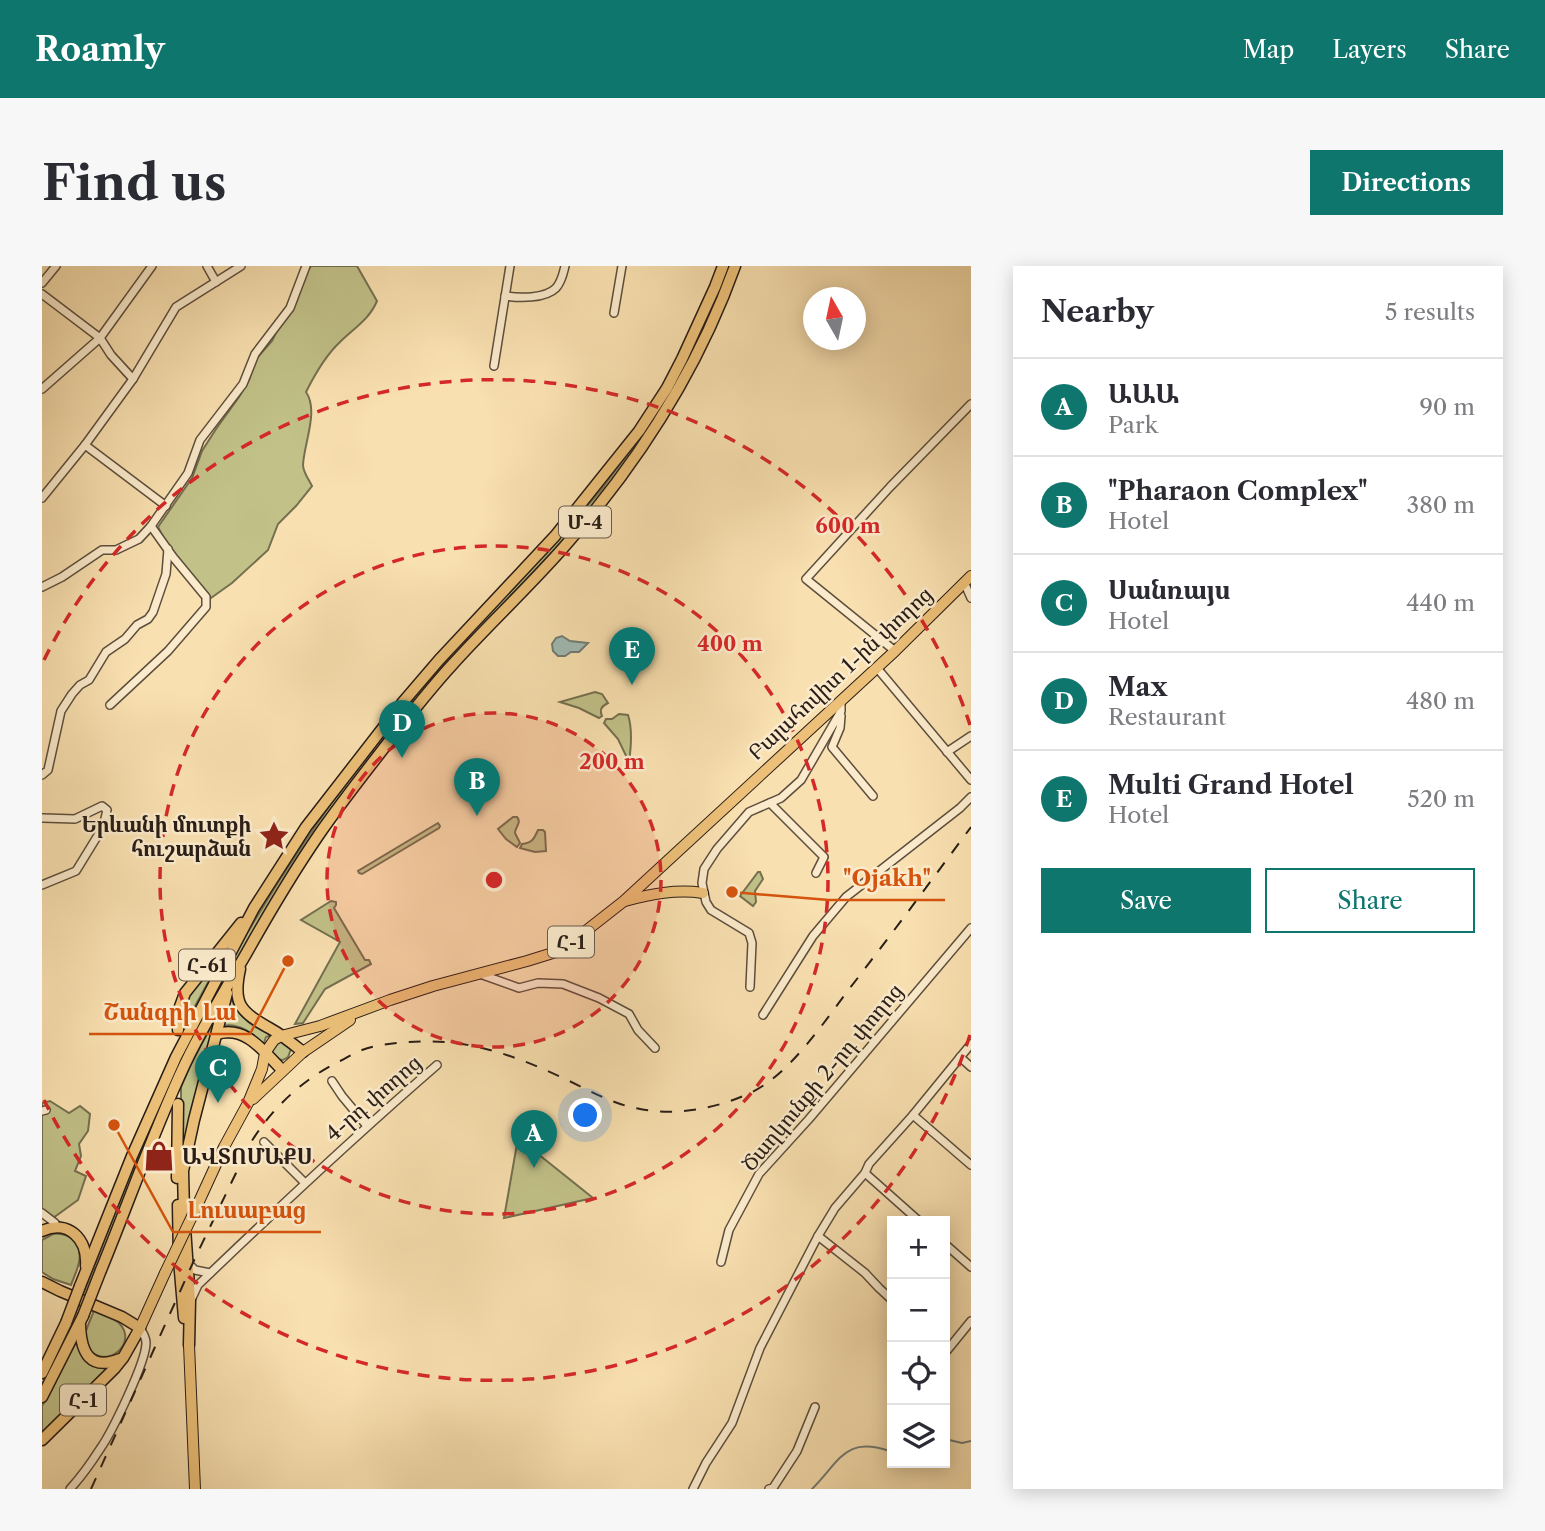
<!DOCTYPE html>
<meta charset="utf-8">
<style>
:root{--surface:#fff;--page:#f7f7f7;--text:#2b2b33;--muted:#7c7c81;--line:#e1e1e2;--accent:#0f766e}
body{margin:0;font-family:"Libre Caslon Text","Noto Serif Armenian",serif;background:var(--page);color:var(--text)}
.controls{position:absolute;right:21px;bottom:21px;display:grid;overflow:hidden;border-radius:0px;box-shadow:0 4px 18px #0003}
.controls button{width:63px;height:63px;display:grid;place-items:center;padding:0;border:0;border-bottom:2px solid var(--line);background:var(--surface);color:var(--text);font:35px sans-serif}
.compass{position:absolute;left:761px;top:21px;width:63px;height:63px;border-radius:50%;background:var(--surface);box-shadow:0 4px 18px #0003;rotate:351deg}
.you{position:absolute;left:544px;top:850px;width:24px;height:24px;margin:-18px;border:5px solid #fff;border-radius:50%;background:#1a73e8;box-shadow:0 0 0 10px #1a73e833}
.badge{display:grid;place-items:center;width:46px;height:46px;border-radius:50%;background:var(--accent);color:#fff;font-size:23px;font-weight:700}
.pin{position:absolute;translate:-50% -58px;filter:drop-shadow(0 2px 4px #0008)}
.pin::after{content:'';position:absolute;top:37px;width:24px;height:21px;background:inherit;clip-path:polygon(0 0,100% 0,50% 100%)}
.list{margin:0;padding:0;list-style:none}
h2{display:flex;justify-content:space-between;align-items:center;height:91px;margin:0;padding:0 28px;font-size:30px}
h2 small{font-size:23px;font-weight:400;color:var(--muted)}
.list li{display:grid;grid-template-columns:46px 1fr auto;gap:21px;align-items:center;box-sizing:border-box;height:98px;padding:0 28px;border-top:2px solid var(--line)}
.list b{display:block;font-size:26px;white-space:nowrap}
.list p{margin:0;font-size:23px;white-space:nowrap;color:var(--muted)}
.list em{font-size:23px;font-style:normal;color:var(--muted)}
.actions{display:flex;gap:14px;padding:21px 28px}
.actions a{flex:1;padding:16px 0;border:2px solid var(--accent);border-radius:0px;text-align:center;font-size:24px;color:var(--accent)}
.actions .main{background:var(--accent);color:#fff}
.icon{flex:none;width:38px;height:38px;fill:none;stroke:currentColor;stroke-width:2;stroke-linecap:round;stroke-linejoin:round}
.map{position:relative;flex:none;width:929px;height:1223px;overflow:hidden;border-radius:0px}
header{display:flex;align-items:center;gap:42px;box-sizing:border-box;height:98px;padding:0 35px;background:var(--accent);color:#fff}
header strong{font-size:33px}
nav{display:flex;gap:38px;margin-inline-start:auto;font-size:24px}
.intro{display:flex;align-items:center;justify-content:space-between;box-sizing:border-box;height:168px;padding:0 42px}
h1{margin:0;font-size:49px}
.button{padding:18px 32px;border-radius:0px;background:var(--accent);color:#fff;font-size:24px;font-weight:700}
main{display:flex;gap:42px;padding:0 42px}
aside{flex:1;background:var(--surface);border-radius:0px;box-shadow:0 4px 18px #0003}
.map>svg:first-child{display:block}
.green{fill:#c1c188;stroke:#746f50;stroke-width:2}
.water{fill:#a0bbb4;stroke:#707c75;stroke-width:2}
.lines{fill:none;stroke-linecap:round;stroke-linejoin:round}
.stream{stroke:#707c75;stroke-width:2}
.minor-casing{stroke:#5c4e3d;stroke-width:10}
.major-casing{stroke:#281d17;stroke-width:12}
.highway-casing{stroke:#281d17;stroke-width:13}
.minor{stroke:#fbebcc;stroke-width:7}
.major{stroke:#ecc078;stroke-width:10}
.highway{stroke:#ecc078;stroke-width:10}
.rail{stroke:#281d17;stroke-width:2;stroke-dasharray:12 12;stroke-linecap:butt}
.major-bridge-casing{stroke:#281d17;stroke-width:12;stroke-linecap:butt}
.highway-bridge-casing{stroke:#281d17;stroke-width:13;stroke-linecap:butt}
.major-bridge{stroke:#ecc078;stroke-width:10}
.highway-bridge{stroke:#ecc078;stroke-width:10}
.ring{fill:none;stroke:#d62828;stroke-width:3.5;stroke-dasharray:12 9}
.labels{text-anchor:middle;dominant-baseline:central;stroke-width:5;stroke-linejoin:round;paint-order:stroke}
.shield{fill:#fbebcc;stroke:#675b4d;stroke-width:2}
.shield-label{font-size:19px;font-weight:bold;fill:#281d17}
.street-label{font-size:21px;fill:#281d17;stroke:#fbebcc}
.poi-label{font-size:21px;font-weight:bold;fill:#281d17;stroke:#fbebcc;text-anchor:end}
.centre{fill:#d62828;stroke:#fbebcc;stroke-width:3.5}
.ring-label{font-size:21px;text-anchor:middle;font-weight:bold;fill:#d62828;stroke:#fbebcc;stroke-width:5;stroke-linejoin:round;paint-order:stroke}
.leader{fill:none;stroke:#d5530d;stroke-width:2.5}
.callout-dot{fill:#d5530d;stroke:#fbebcc;stroke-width:2.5}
.callout-label{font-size:23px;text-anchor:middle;font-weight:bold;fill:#d5530d;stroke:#fbebcc;stroke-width:5;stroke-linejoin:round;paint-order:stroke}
</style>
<header>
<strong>Roamly</strong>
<nav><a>Map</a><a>Layers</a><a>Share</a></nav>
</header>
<div class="intro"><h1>Find us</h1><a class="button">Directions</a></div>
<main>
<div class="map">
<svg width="929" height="1223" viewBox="0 0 929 1223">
<rect width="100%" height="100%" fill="#f9e0b0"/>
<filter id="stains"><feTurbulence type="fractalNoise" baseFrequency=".00286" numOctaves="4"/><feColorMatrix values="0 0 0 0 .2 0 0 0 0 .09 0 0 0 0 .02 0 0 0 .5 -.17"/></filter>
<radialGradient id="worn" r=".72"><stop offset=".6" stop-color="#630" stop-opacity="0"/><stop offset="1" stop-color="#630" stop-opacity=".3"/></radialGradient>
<g class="green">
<path d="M269,0H315L335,35C327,54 312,62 298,76C283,90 273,108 264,126C277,145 262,177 261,199C261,206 267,214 270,220L254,240L236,258L226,284L190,317L169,332L124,277L116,261L150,212L160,185L174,163L197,131L207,114L214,93L230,75L263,7Z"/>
<path d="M684,0H689C659,75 622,149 572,214C526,273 472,324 422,380C400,405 378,431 356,457L352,454L417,380L515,275L559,224L589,183L623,131Z"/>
<path d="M553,426L560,428L566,437C560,440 557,443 560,450L557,452L537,442L518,436Z"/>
<path d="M577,448L586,449C591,464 589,482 587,496L576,473L562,457L564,453H570Z"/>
<path d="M329,483L333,486L249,602L216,657L165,749L34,1059L0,1127V1119C42,1037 70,948 106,863C164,727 240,600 329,483Z"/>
<path d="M471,551H475C480,557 473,561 473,567L478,577L475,581L464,573L456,563Z"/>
<path d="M396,557L398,560L397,562L320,608L317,607L316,605Z"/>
<path d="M496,564H501L503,566L504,585L493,586L478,582L480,578C490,577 492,573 496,564Z"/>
<path d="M716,606H718L721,613L713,625L714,636L711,640L698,630Z"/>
<path d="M289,635L294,636V639L292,642L323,694H327L329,698L283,723L261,757L253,758L298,676L259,654Z"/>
<path d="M190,673L142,760L139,756L149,725Z"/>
<path d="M189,732C196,751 211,762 230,769L224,771L221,780C212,767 196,756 180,760Z"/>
<path d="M179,742L139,899V821L149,798Z"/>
<path d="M238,773L249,783L246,791L241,794L235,793L229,786Z"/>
<path d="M8,835L27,847L38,840L48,848L46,865L37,878L39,890L33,905L44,910L36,934L11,952L0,944V837Z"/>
<path d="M476,872L551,932L462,952Z"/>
<path d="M11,968C20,967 27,969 32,975C44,989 34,1005 29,1019L11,1013L0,1006V974Z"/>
<path d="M52,1044C60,1048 71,1051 77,1057C98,1078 61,1106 46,1081C44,1077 43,1071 44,1065C46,1058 50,1051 52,1044Z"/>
<path d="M34,1076L39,1088L70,1099L0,1168V1140Z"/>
</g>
<path class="water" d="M520,370L528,375L546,377L537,386H529L523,390H516L511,385L510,378L514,372Z"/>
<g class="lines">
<g class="stream">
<path d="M903,1173L920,1177L929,1175"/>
<path d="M770,1223C799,1194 803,1169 850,1186"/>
</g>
<g class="minor-casing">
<g id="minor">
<path d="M165,0L174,16"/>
<path d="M0,17L14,0"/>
<path d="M0,28L58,72L69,89L91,113"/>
<path d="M463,30C477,32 503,33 514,22C520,15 521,8 523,0"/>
<path d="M572,47L580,0"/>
<path d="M452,100L468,0"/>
<path d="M0,123L58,72L110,0"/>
<path d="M43,179L124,240"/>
<path d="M0,232L43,179L91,113L134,41L199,0"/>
<path d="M922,316L929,332"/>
<path d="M0,321L20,311L60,284H74L97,273L109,260L146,207L158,174L201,118L213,88L248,42L264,0"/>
<path d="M853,385L764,313L848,221L929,138"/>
<path d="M835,402L929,514"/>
<path d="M68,439L126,385L164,341V331L131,291L109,260"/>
<path d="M799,450L798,462L790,481L831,530"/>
<path d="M905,486L929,470"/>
<path d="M0,509L6,504L19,445L30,428L38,419L47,414L64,386L83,373L95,359L106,353L111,346L124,308L126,283"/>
<path d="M728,537L782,591L774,607"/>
<path d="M0,619L34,605L61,561L65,544L60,540L33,553L1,552"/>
<path d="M438,708L477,722L496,717L521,718L557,732L587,748L596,764L613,782"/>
<path d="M708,721L710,677L707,667L669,644L664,636L660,617L662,603L675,583L707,546L739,532L759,514L799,445V434"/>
<path d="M721,749L771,670L804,631L918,542L929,531"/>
<path d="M918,791L929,801"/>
<path d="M290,815L300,830L325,860"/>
<path d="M0,845L4,844"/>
<path d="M871,849L929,899"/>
<path d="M222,876L263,917"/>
<path d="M823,907L877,955"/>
<path d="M0,947L13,957L11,961"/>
<path d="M776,970L823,1007L837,1022L850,1034"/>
<path d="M903,978L929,1001"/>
<path d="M679,996L687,964L717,908L767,853L929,662"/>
<path d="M146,997L153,1004L168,1007"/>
<path d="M150,1032L156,1019C234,944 313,870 395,799"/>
<path d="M903,1087L929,1055"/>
<path d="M28,1223C39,1211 49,1197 58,1183C70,1166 104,1096 104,1077C104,1071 101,1067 98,1062"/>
<path d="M651,1223L664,1197L690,1157L718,1082L776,970L793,942L823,907L827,898L871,849L929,778"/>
<path d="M727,1223L731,1222L755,1185L773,1141"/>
</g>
</g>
<g class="major-casing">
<g id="major">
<path d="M583,635C609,628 634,623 661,627"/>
<path d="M211,833L261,786L308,754"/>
<path d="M154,942L182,881L206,837L220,803L223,787L232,774L239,770L278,760L348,734L391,720L485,695L514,686L531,675L582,635L853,385L929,310"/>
<path d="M98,1062L123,1007"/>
<path d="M147,1079L153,1223"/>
</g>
</g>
<g class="highway-casing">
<g id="highway">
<path d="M198,703C190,739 199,746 229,763C240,769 251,778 261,786"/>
<path d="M136,764V746L143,727L199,657"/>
<path d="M175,768C204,759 222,786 240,804"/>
<path d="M135,912L136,838"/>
<path d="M136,939L137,994L142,1052"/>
<path d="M0,965C26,953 46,973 44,1000"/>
<path d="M59,1004C87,936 111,866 143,798C161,760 183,724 204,688C227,647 250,608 276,570C298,538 322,508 345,478C366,451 387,424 410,399C446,359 486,322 522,281C596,197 655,106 693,0"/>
<path d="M0,1016L18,1025L80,1051L98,1062L81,1092L73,1102L0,1174"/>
<path d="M38,1020L90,890L134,791L212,642L264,561L361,436L397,394L513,270L597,165L625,122L640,93L673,21L681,0"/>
<path d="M38,1059C39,1087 48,1105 78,1093"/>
<path d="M147,1079L148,1034L142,947L141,905L152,854L185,727"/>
<path d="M0,1107L24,1057"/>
<path d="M0,1131L41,1050"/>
</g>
</g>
<use href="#minor" class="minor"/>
<use href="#major" class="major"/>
<use href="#highway" class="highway"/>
<path class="rail" d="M49,1223L154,990L208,878C229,843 260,814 296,796C304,792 312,787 320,784C331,780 344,778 356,777C417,770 465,786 519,811C545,823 569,838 598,843C634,850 672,843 706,828C747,810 781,757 808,722C849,669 889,615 929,561"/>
<g class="major-bridge-casing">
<path id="major-bridge" d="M123,1007L154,942"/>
</g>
<g class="highway-bridge-casing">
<g id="highway-bridge">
<path d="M41,1050L59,1004"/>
<path d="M24,1057L38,1020"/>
</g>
</g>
<use href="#major-bridge" class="major-bridge"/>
<use href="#highway-bridge" class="highway-bridge"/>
</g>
<circle cx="452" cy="614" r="167" fill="#d62828" fill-opacity=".12"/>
<g class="ring">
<circle cx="452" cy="614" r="167"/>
<circle cx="452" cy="614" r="334"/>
<path d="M928 769A501 501 0 0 1 2 834M2 394A501 501 0 0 1 928 459"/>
</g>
<defs>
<g id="sight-bare" transform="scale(2.415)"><path d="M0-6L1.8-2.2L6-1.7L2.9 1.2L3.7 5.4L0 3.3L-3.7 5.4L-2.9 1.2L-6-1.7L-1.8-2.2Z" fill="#8f2418" stroke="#fbebcc" stroke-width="2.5" paint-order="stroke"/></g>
<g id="shop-bare" transform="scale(2.415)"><path d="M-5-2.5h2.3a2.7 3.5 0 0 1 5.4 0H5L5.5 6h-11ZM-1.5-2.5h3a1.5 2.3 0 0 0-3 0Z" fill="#8f2418" stroke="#fbebcc" stroke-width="2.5" paint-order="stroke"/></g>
</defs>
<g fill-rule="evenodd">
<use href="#sight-bare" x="232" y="570"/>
<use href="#shop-bare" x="117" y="890"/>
</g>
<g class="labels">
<g class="shield">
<rect x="517" y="240.5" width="52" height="31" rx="5"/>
<rect x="506" y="660.5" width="46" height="31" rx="5"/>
<rect x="137" y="683.5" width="56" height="31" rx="5"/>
<rect x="18" y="1118.5" width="46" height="31" rx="5"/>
</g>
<g class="shield-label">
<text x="543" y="256">Մ-4</text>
<text x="529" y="676">Հ-1</text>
<text x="165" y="699">Հ-61</text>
<text x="41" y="1134">Հ-1</text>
</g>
<g class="street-label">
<text transform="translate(798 407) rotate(-43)">Բալահովիտ 1-ին փողոց</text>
<text transform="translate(780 811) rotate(-50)">Ծաղկունքի 2-րդ փողոց</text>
<text transform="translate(331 832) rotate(-41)">4-րդ փողոց</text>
</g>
<g class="poi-label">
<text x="209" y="558">Երևանի մուտքի<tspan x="209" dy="24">հուշարձան</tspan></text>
<text x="140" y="890" text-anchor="start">ԱՎՏՈՄԱՔՍ</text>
</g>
</g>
<circle cx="452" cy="614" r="10" class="centre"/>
<g class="ring-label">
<text x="806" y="267">600 m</text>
<text x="688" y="385">400 m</text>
<text x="570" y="503">200 m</text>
</g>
<path class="leader" d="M690 626L787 634H903M246 695L208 768H47M72 859L131 966H279"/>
<g class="callout-dot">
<circle cx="690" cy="626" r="7"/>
<circle cx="246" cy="695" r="7"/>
<circle cx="72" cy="859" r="7"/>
</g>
<g class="callout-label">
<text x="845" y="620">"Ojakh"</text>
<text x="128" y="754">Շանգրի Լա</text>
<text x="205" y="952">Լուսաբաց</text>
</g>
<rect width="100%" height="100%" filter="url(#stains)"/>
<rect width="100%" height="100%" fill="url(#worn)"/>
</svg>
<div class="controls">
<button>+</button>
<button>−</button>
<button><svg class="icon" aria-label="locate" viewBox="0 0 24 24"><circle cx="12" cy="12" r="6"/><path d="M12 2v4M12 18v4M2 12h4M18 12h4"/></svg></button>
<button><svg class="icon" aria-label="layers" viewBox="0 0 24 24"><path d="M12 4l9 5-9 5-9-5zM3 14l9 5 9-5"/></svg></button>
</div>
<svg class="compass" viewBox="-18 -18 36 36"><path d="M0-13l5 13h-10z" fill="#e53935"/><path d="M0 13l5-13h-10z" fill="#7c7c81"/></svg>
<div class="you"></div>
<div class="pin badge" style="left:492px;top:902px">A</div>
<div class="pin badge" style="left:435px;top:550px">B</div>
<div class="pin badge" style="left:176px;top:837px">C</div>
<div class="pin badge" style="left:360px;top:492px">D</div>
<div class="pin badge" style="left:590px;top:419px">E</div>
</div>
<aside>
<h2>Nearby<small>5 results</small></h2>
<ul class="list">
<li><span class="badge">A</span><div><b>ԱԱԱ</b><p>Park</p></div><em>90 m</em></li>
<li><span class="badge">B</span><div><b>&quot;Pharaon Complex&quot;</b><p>Hotel</p></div><em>380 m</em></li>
<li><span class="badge">C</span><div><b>Սանռայս</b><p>Hotel</p></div><em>440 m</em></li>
<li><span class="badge">D</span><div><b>Max</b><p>Restaurant</p></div><em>480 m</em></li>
<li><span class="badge">E</span><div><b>Multi Grand Hotel</b><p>Hotel</p></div><em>520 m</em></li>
</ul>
<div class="actions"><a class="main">Save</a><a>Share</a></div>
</aside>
</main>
